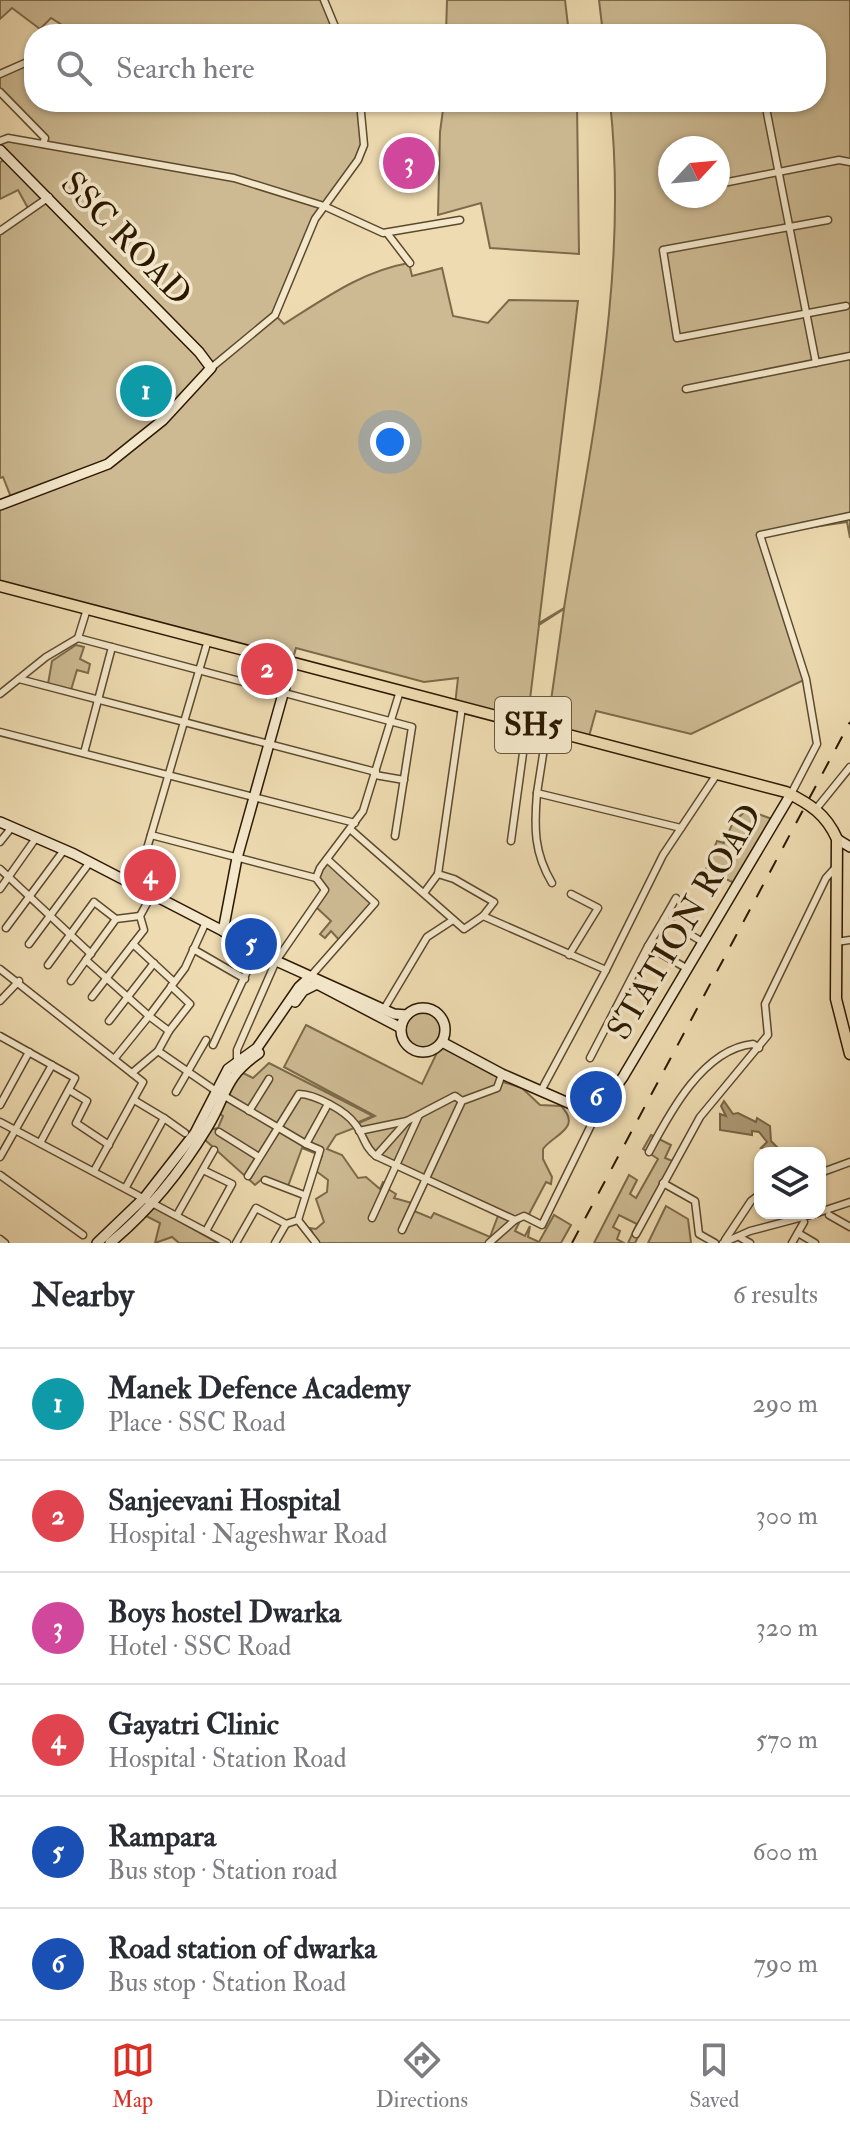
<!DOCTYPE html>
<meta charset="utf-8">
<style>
:root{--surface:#fff;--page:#f7f7f7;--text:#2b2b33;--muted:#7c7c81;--line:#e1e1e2;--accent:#d93025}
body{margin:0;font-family:"IM FELL Double Pica",serif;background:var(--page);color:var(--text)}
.controls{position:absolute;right:24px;bottom:24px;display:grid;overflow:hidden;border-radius:16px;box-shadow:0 2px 6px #0004}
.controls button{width:72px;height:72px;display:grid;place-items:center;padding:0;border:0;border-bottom:2px solid var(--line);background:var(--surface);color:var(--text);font:40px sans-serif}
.compass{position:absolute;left:658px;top:136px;width:72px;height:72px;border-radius:50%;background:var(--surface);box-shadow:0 2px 6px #0004;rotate:64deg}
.you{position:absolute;left:390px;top:442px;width:28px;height:28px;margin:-20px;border:6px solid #fff;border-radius:50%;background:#1a73e8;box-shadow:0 0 0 12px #1a73e833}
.badge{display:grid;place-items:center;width:52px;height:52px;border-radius:50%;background:var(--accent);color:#fff;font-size:26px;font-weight:700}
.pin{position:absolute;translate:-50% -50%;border:4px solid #fff;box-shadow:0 2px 8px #0006}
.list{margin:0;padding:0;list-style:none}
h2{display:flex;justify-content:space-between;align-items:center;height:104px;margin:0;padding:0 32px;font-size:34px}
h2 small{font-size:26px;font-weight:400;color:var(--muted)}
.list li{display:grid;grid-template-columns:52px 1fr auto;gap:24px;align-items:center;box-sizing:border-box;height:112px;padding:0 32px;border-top:2px solid var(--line)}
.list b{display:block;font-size:30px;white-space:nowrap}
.list p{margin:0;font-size:26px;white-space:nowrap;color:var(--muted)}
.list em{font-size:26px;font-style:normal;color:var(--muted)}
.icon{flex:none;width:44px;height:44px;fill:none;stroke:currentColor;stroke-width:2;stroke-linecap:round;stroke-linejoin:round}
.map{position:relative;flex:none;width:850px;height:1243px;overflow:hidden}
.search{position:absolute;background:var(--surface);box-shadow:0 2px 6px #0004;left:24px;right:24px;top:24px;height:88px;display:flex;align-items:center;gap:20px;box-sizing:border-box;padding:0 28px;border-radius:32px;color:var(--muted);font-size:30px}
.sheet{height:776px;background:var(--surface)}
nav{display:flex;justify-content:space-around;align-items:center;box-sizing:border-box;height:112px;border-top:2px solid var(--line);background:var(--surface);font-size:22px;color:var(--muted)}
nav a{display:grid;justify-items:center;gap:4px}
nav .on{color:var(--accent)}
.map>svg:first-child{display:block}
.green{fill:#cdba93;stroke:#7d6a4a;stroke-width:2;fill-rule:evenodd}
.water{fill:#ac9975;stroke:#796646;stroke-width:2}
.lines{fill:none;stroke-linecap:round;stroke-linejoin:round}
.street-casing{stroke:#5d4a2c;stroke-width:9}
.secondary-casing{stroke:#2d1900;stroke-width:12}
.primary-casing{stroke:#2d1900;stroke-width:13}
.street{stroke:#f4e8cc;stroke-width:6}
.secondary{stroke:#f4e8cc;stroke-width:9}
.primary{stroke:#eedbb1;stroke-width:10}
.rail{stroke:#2d1900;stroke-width:2;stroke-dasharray:14 14;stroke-linecap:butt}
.labels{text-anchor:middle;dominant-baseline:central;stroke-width:7;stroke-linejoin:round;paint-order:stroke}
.shield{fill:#f4e8cc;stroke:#69573d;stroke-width:2}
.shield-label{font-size:32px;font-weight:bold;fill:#2d1900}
.street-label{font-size:34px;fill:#2d1900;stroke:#f4e8cc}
</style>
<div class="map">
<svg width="850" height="1243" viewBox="0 0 850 1243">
<rect width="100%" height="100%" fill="#eedbb1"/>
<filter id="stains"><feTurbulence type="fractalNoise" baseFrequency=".0025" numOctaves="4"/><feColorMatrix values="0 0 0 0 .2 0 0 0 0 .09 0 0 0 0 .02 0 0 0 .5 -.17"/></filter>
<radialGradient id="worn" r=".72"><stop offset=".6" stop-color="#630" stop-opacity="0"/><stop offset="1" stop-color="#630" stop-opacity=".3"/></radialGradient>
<g class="green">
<path d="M0,0H324L338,34H69L70,30L51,18L40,29L12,8L0,19Z"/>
<path d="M447,0H565L569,34H446Z"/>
<path d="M599,0H850V538L847,522L761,535L806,679L691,734L596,711L588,740L547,729L564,609L539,625L527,724L455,705L458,678L424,682L296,648L292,662L0,586V505L12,500L3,477L0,478V231L29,210L18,190L0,199V162L8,158L0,149V141L8,138L43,144L45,138L0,92V74L34,59V102H360L364,134L358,160L324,206L275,315L284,324C324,299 362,271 409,263L412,276L442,268L453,316L488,323L509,300L578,301L539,623L564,608C591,440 629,272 610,102H816V34H603ZM670,148H718V196H670Z"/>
<path d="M444,102H577L579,254L490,248L481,203L438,215L440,132Z"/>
<path d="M76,645L84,647L80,659L90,664L88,673L77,670L71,690L48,684L52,661Z"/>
<path d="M747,810L775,820L736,884L706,869L717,841L724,843L733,822Z"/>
<path d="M327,859L375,903L341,942L331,931L325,938L320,934L331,921L314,905L324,891L316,878Z"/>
<circle cx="424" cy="1030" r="18"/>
<path d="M306,1025L422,1084L442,1042L502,1074L500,1081L522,1088L540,1105L561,1106C583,1128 553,1135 543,1149V1159L552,1177L551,1184L546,1182L527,1218L521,1219L515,1231L525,1236L530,1226L528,1237L539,1242L554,1215L571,1225L561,1243H318L310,1228L316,1229L324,1222L316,1199L327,1192L328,1180L316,1171L322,1156L302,1148L287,1189L262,1179L255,1185L204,1139L209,1130L218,1128L223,1116L216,1111L225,1091L246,1068L243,1073L253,1078L269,1063L373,1116L356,1123L357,1127L336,1135L327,1149L342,1155L358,1178L366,1177L380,1189L383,1182L389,1185L388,1189L396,1194L394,1198L412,1203L414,1211L431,1218L434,1213L490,1237L499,1213L376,1156L359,1123L375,1116L284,1067Z"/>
<path d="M651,1135L671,1145L665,1158L675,1162L635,1243H628L637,1224L619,1215L613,1227L620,1231L617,1239L624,1243H594L629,1175L637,1180L630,1194L636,1198L658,1159L643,1149Z"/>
<path d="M666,1206L688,1219L691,1243H648Z"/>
<path d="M154,1207L218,1243H179L172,1237L155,1243L160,1223L146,1216Z"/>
</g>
<path class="water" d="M724,1101L733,1114L738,1113L756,1122L757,1118L770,1126L771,1141L783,1153L761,1148L767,1142L759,1132L752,1131V1135L720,1130V1114L726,1116L721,1106Z"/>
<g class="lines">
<g class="street-casing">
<g id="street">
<path d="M324,0L338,34"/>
<path d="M0,74L34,59"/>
<path d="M0,92L45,138L43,144"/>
<path d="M767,113L816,363"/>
<path d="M0,141L8,138L234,178L324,206L383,233L460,220"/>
<path d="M718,184L839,160L850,162"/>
<path d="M828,220L663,250L677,338L846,306"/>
<path d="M0,231L49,197"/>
<path d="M387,233L410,263"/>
<path d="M211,368L275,315L315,219L358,160L364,145L360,102"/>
<path d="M686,389L850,356"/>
<path d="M78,638L87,609"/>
<path d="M19,679L376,772"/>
<path d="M0,694L46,657L78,638L412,727L395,836"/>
<path d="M547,729L537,793L681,828"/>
<path d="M0,732L355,823"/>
<path d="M84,753L112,647"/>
<path d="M375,775L404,780"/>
<path d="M537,793C534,828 534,853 552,883"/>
<path d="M791,794L817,744L806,679L760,535L850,516"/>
<path d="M816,809L850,767"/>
<path d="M350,829L464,929L483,916L494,902L454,879L438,874L424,893"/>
<path d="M151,835L316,878"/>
<path d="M511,841L527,724"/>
<path d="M0,842L12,827"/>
<path d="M0,869L91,954"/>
<path d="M438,874L462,707"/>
<path d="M136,886L208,640"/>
<path d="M0,889L36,838"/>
<path d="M152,894L140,916L144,930L133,944L174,982"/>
<path d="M483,916L606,970L542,1089"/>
<path d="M664,919L676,898"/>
<path d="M206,922L185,968L149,1016L169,1031L158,1051L216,1091L306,1144L328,1104"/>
<path d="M6,928L64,850"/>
<path d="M836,942L850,940"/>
<path d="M29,944L90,862"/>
<path d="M193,949L245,979"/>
<path d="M569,955L598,908L571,894"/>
<path d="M48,965L94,902L116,919"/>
<path d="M686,968L648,946L664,919L701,941"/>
<path d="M0,969L143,1082L94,1171"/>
<path d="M606,970L663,855L717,774"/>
<path d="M310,977L375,903L327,859"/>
<path d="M71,981L86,960"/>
<path d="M92,997L133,944"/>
<path d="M0,1001L19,981"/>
<path d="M384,1009L427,937L453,920"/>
<path d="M109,1021L154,963"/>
<path d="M169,1031L190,1004L171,986"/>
<path d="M0,1036L75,1078L40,1143"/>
<path d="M213,1045L256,952"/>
<path d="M115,1058L149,1016L86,960L116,919L140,916"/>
<path d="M590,1058L648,946"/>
<path d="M237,1064V1050L276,961L325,890L316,878L320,868L363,811L400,691"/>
<path d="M132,1073L158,1051"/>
<path d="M69,1090L87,1101L76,1123L109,1145"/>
<path d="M176,1092L206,1040"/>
<path d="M462,1101L455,1096L407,1121L376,1156L515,1220L524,1216L542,1225L596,1115"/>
<path d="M0,1105L29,1052"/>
<path d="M249,1111L269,1079"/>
<path d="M164,1118L185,1133"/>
<path d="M0,1122L227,1243"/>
<path d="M359,1131L407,1121"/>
<path d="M219,1132L259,1157"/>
<path d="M649,1152C669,1114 703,1049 753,1044L759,1048"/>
<path d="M0,1157L52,1065"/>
<path d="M203,1170L232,1184L206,1231"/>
<path d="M820,1173L850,1162"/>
<path d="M0,1175L83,1235"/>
<path d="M248,1176L299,1094C315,1094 346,1111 355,1124C364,1135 364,1147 376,1156"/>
<path d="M265,1180L304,1195"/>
<path d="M663,1183L695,1201L699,1234L715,1243"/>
<path d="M126,1187L164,1118L134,1100"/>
<path d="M820,1212L850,1202"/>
<path d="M177,1215L214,1150"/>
<path d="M829,1215L850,1227"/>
<path d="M372,1218L419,1115"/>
<path d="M298,1220L316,1243"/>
<path d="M286,1224L298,1220L320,1150L306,1144"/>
<path d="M402,1230L462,1101L497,1088L502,1074"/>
<path d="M798,1233L815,1243"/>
<path d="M636,1234L700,1117L768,1035L765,1004L826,878L836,867"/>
<path d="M741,1238L750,1243"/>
<path d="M0,1239L5,1243"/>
<path d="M725,1240L751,1201L760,1194"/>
<path d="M236,1243L256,1208L286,1224L275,1243"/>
<path d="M489,1243L515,1220"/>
<path d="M723,1243L750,1231L818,1213"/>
<path d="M792,1243L804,1222"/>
</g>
</g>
<g class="secondary-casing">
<g id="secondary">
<path d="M0,150L199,352L211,368L163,420L108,464L0,505"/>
<path d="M0,822L74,854L223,931L243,946L394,1014L407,1015"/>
<path d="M837,839L850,847"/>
<path d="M223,931L237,858L292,662"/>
<path d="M317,984L401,1028"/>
<path d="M295,1002L303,991L317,984"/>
<circle cx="423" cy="1030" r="22"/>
<path d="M442,1042L502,1074L596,1115L623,1077L791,794"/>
<path d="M97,1243L145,1197L195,1133L228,1069L257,1048L299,987L310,977"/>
<path d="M110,1243C149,1211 181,1171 207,1128C228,1094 222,1079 259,1053"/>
</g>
</g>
<g class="primary-casing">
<path id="primary" d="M0,586L786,792C810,804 826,814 837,839L836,999L850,1054"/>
</g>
<use href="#street" class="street"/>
<use href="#secondary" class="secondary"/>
<use href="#primary" class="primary"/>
<path class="rail" d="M572,1243L850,722"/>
</g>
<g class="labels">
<rect class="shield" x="495" y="697" width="76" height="56" rx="6"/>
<g class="shield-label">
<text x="533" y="725">SH5</text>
</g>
<g class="street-label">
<text transform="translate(126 239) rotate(46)">SSC ROAD</text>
<text transform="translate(685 922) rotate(-59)">STATION ROAD</text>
</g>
</g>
<rect width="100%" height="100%" filter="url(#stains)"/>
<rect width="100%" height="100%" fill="url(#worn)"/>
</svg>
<div class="controls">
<button><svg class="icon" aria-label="layers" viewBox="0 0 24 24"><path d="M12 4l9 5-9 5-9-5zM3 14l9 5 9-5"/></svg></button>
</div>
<svg class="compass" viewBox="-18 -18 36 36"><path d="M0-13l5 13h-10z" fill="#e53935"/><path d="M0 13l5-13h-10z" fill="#7c7c81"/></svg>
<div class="you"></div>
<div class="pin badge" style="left:146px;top:391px;background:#0f9aa8">1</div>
<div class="pin badge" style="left:267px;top:669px;background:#e0444e">2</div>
<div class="pin badge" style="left:409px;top:163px;background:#d1479c">3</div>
<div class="pin badge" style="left:150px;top:875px;background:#e0444e">4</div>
<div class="pin badge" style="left:251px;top:944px;background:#1a4fb4">5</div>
<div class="pin badge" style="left:596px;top:1097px;background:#1a4fb4">6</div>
<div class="search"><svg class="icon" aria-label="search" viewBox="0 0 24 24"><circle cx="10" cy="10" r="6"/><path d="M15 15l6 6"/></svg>Search here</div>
</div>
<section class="sheet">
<h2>Nearby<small>6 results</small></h2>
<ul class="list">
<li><span class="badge" style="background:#0f9aa8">1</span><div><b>Manek Defence Academy</b><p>Place · SSC Road</p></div><em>290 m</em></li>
<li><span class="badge" style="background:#e0444e">2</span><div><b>Sanjeevani Hospital</b><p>Hospital · Nageshwar Road</p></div><em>300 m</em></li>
<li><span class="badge" style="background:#d1479c">3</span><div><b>Boys hostel Dwarka</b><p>Hotel · SSC Road</p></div><em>320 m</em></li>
<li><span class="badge" style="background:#e0444e">4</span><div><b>Gayatri Clinic</b><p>Hospital · Station Road</p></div><em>570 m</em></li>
<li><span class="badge" style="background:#1a4fb4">5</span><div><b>Rampara</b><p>Bus stop · Station road</p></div><em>600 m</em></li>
<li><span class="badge" style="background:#1a4fb4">6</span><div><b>Road station of dwarka</b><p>Bus stop · Station Road</p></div><em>790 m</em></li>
</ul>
</section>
<nav>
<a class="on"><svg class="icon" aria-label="map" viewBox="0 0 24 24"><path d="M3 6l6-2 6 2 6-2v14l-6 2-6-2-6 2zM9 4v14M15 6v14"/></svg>Map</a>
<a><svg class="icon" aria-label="directions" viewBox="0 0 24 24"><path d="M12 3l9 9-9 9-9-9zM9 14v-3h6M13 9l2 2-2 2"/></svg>Directions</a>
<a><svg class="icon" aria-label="saved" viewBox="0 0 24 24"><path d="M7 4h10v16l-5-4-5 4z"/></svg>Saved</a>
</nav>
